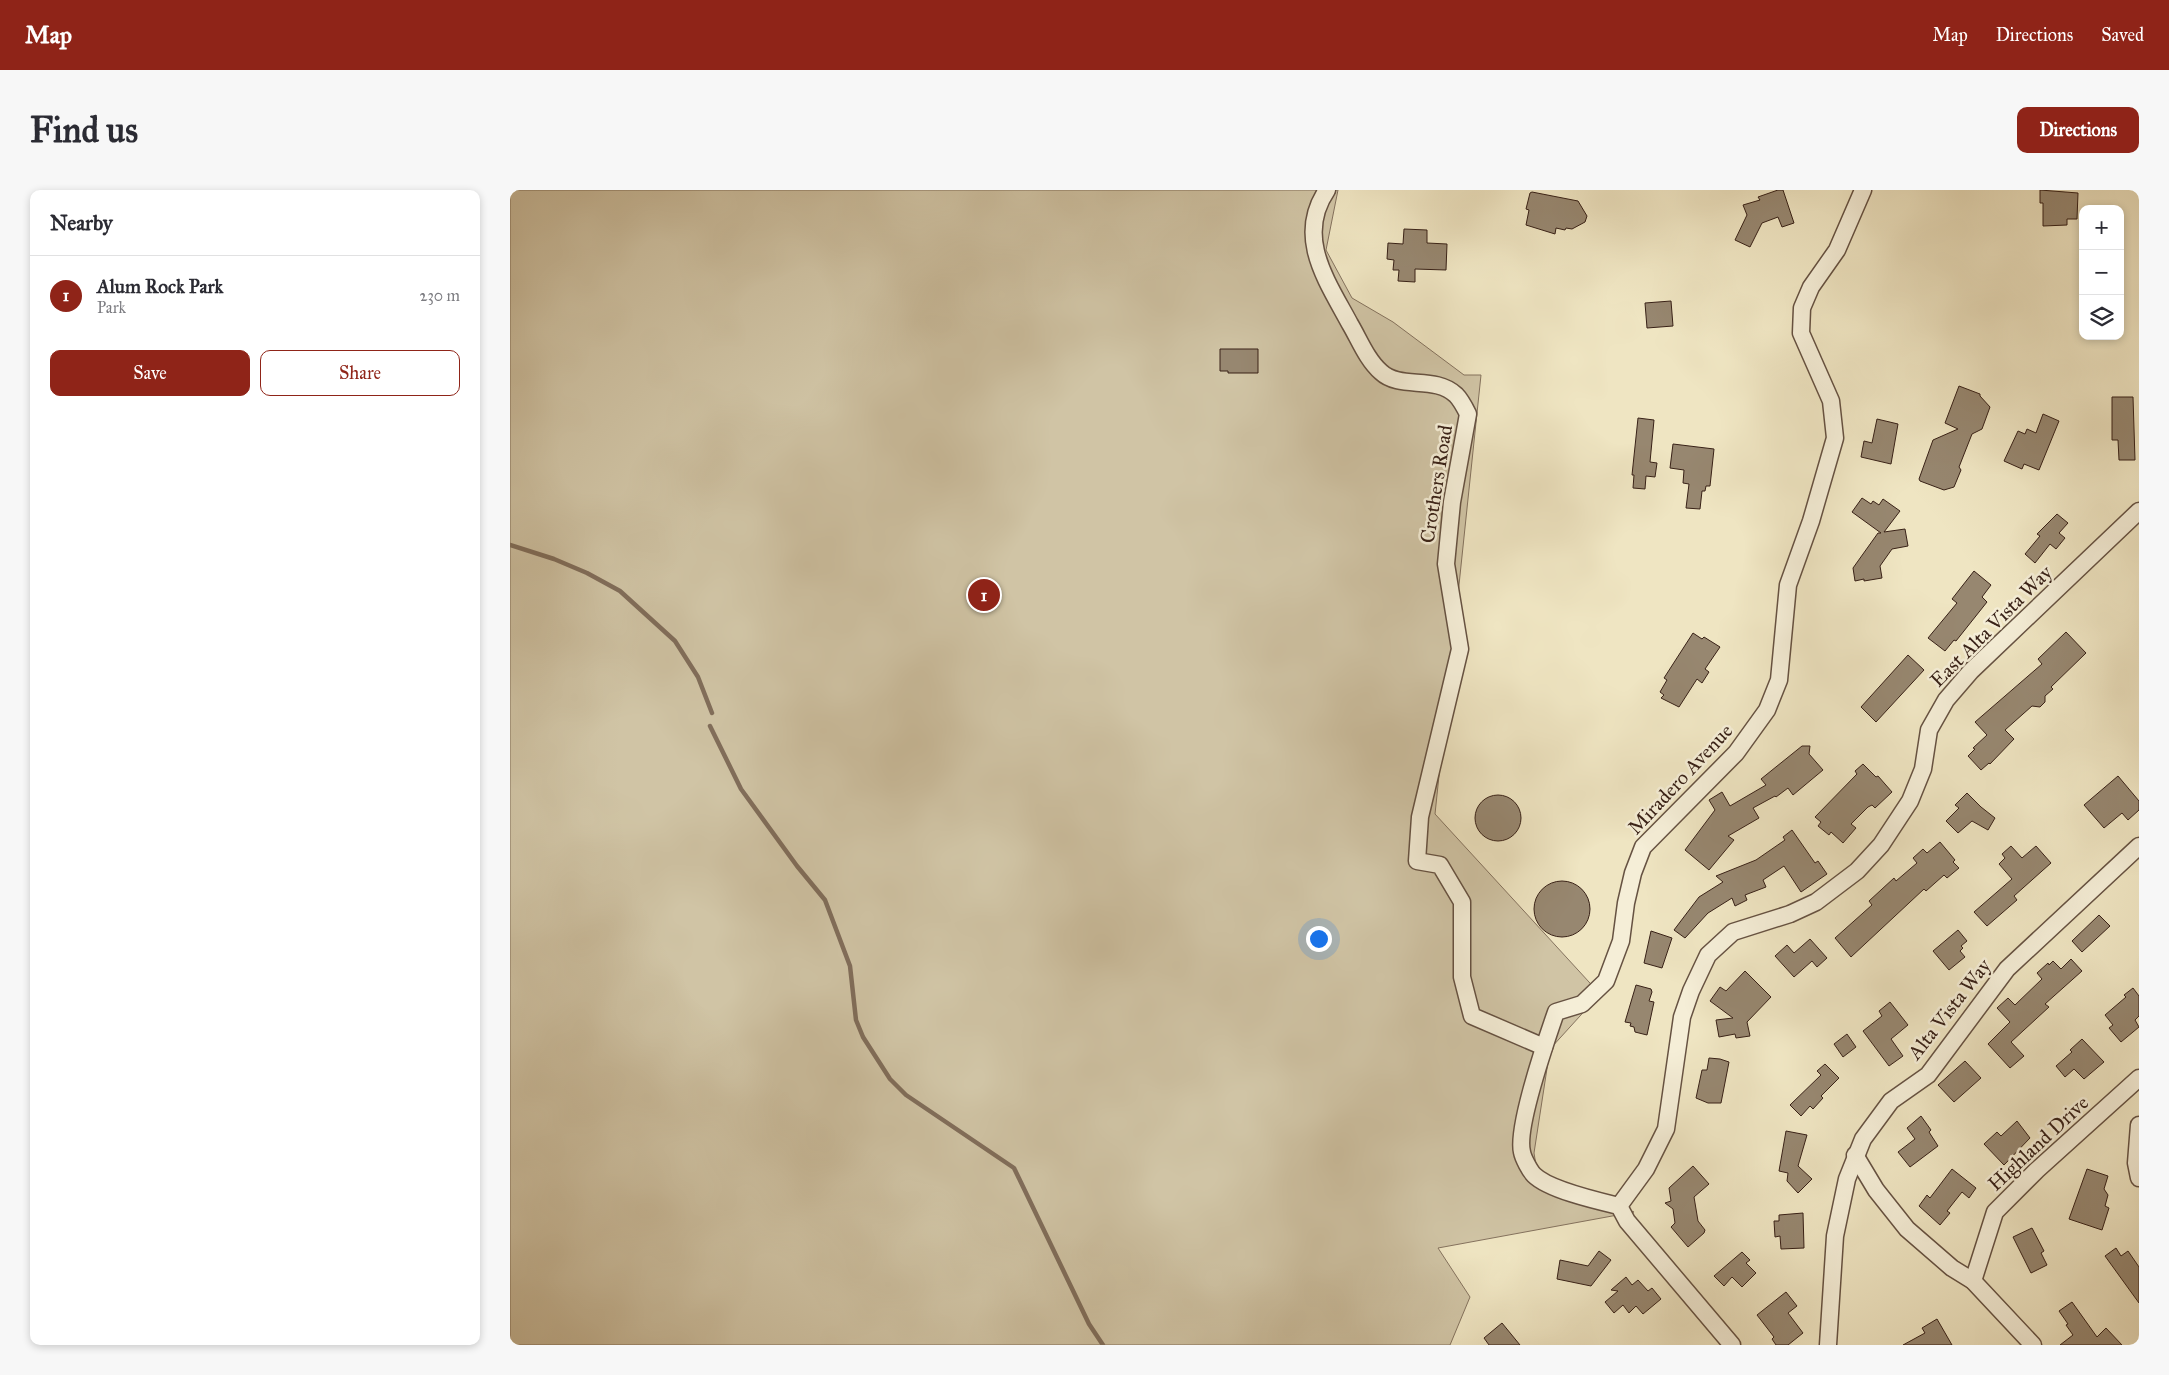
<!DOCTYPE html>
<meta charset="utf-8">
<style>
:root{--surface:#fff;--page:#f7f7f7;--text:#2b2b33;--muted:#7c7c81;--line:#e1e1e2;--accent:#8f2418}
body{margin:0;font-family:"IM FELL Great Primer",serif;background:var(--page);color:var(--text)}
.controls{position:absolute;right:15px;top:15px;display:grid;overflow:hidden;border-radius:10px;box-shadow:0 2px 8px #0003}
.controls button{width:45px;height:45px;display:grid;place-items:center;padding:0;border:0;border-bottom:1px solid var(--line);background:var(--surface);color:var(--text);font:25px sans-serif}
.you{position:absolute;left:808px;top:748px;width:18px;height:18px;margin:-12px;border:4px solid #fff;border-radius:50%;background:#1a73e8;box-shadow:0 0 0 8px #1a73e833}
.badge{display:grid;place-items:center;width:32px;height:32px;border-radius:50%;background:var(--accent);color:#fff;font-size:16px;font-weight:700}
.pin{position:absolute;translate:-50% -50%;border:2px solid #fff;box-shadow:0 1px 5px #0006}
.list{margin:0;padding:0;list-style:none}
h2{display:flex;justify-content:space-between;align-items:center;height:65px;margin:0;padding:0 20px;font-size:21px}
h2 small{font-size:16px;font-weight:400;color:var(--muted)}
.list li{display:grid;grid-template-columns:32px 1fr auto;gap:15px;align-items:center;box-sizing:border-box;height:80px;padding:0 20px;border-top:1px solid var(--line)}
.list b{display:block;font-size:19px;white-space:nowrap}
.list p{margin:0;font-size:16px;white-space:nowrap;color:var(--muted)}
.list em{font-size:16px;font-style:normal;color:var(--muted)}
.actions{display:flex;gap:10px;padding:15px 20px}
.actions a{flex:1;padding:11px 0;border:1px solid var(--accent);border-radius:10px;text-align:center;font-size:18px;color:var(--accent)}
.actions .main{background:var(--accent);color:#fff}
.icon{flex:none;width:28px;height:28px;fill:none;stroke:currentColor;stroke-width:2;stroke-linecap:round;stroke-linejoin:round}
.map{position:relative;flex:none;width:1629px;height:1155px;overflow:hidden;border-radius:10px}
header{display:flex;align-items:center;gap:30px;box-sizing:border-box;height:70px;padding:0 25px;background:var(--accent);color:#fff}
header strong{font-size:24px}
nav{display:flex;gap:28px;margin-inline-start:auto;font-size:18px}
.intro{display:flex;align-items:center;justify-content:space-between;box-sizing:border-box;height:120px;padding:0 30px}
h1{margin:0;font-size:35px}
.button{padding:12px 22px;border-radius:10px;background:var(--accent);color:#fff;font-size:18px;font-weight:700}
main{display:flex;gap:30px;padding:0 30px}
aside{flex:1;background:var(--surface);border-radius:10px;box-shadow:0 2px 8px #0003}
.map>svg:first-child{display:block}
.green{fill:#d0c4a5;stroke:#84725e}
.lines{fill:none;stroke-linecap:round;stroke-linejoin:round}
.stream{stroke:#816e5b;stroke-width:4.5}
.building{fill:#978770;stroke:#382117}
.minor-casing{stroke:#665242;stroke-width:19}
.minor{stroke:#f5eed7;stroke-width:16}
.labels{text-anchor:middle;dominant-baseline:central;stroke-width:5;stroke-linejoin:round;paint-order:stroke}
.street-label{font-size:20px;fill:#382117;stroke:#f5eed7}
</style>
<header>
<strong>Map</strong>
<nav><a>Map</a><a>Directions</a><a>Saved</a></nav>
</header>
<div class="intro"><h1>Find us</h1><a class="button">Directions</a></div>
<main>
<aside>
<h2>Nearby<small></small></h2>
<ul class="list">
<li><span class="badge">1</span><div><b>Alum Rock Park</b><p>Park</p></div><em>230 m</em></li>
</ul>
<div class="actions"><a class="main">Save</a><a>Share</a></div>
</aside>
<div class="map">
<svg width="1629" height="1155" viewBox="0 0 1629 1155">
<rect width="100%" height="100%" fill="#efe5c2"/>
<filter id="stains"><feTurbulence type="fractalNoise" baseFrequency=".004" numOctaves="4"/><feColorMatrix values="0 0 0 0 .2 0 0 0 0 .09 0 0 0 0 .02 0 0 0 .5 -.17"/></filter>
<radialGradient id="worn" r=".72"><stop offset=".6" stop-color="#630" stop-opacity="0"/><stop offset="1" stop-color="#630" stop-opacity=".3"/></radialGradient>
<path class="green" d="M0,0H828L816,60L842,108L883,132L954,185H971L925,624L1090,804L1040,859L1024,963L1027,981L1046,991L1124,1022L928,1058L960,1107L940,1155H0Z"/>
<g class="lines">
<g class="stream">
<path d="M0,355L44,369L77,383L110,401L165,451L188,487L202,523"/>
<path d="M200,536L231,599L287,676L315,710L340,776L346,830L353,847L380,889L396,905L504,978L579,1134L593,1155"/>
</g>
</g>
<g class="building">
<path d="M1268,0H1273L1284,33L1272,37L1268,27L1252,33L1240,57L1225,50L1237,25L1233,15L1250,10L1248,7Z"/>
<path d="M1530,0L1568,3L1567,29H1557V35L1533,36V13H1530Z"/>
<path d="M1022,2L1068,11L1077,26L1075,32L1062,39L1056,38L1055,40L1046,38L1045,44L1016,35L1019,20L1016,19L1020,3Z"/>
<path d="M894,39L917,40V53L937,54L936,80L905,79V92L888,91L889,80H883L884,70L877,69L878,53L893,54Z"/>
<path d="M1161,111L1163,136L1137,138L1135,113Z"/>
<path d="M710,159H748V183H718V181H710Z"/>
<path d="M1449,196L1470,204V206L1480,217L1472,239L1462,244L1449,277L1451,280L1444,297L1434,300L1410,291L1409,289L1423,250L1448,239L1435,233Z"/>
<path d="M1602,207H1623L1625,270H1609L1608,250H1602Z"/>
<path d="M1533,224L1549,231L1529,280L1514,274L1512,279L1494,271L1508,241L1515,244L1517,239L1526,243Z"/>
<path d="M1128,228L1144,230L1140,272L1147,273L1145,287L1136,286L1135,299L1123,298L1124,285H1122Z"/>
<path d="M1367,229L1388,234L1381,274L1351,267L1354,251L1362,253Z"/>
<path d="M1163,254L1204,259L1200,296H1196L1195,301H1192L1190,319L1176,318L1179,294L1173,293L1174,280L1160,278Z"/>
<path d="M1352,308L1361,314L1363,311L1369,315L1373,309L1390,321L1374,342L1395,339L1398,356L1382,359L1370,376L1372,388L1354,391V389L1345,391L1343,378L1368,343H1371L1342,322Z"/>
<path d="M1547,324L1558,333L1549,343L1555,348L1546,359L1540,354L1525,373L1515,364L1530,346L1527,344Z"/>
<path d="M1464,381L1481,395L1472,407L1477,412L1446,451L1444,450L1435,461L1418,448L1447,413L1442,409Z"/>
<path d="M1556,442L1576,463L1541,497L1543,499L1535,506V512L1530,517L1522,516L1495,540L1504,549L1480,574L1479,573L1471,580L1458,566L1465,559L1463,558L1477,545L1465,532L1532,474L1528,469Z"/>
<path d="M1183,443L1192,449L1194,447L1210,457L1195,479L1199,482L1192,493L1187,489L1169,517L1151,508L1154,505L1150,502L1157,490L1154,488Z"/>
<path d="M1398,465L1414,480L1366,532L1351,517Z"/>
<path d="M1292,556H1300L1299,564L1313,580L1283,605L1278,598L1266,607L1265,606L1243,618L1249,628L1218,646L1224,650L1199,680L1175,660L1205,620L1199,610L1212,602L1220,616L1256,595L1251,589Z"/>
<path d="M1353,574L1366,587L1368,586L1382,602L1365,618L1362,615L1358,617L1341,634L1346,638L1333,653L1321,642L1319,645L1308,636L1311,632L1305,627L1347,584L1345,581Z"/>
<path d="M1608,586L1629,611V620L1618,630L1612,623L1594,638L1574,615Z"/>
<path d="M1457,603L1471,617L1485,628L1478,640L1462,631L1448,643L1436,631L1449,618L1445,615Z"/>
<circle cx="988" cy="628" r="23"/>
<path d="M1282,640L1305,673L1308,671L1317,684L1291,702L1274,676L1253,690L1256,697L1235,705L1237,710L1225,716L1222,708L1198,723L1175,748L1164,740L1189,707L1213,692L1206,686L1246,670L1275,650L1273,647Z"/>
<path d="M1430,652L1445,670L1443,672L1449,678L1437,688L1434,685L1416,701L1414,699L1341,767L1325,748L1362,715L1359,711L1384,688L1386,691L1407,673L1403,668L1413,659L1417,663Z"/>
<path d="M1501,656L1512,668L1526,656L1541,673L1504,706L1507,710L1477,736L1464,722L1502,689L1489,674L1495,668L1492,664Z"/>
<circle cx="1052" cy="719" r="28"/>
<path d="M1589,725L1600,736L1572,762L1562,751Z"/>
<path d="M1448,740L1457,751L1451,756L1453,758L1450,761L1455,767L1439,780L1423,761Z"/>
<path d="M1141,741L1162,748L1152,778L1134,773Z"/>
<path d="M1300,749L1317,768L1307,777L1302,771L1284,787L1265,766L1277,755L1284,763Z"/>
<path d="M1561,769L1572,781L1535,814L1539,817L1501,852L1514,866L1500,878L1478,854L1500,832L1487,818L1498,808L1505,815L1532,789L1527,783L1538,773L1539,775L1543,771L1551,779Z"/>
<path d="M1235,781L1261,807L1237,832L1240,846L1226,848L1225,844L1209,847L1206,830L1223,828L1200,811L1210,797L1216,801Z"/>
<path d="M1126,795L1141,799L1142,802L1139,811L1144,812L1137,845L1125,842L1124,837L1120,836L1121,833L1115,832Z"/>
<path d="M1623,798L1629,806V826L1625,830L1629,837L1611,852L1599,838L1603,835L1595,825L1616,807L1614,805Z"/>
<path d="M1380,812L1398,835L1381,849L1393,866L1379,876L1353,841L1372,826L1369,821Z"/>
<path d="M1337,844L1346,857L1333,867L1324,854Z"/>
<path d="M1572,849L1594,872L1574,889L1564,879L1555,887L1546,876L1562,862L1560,860Z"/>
<path d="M1199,868L1210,869L1219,872L1211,913H1198L1186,908L1192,880H1197Z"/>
<path d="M1455,871L1471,888L1444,912L1428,895Z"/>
<path d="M1315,874L1329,888L1311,906L1313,908L1303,919L1300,916L1291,926L1280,915L1311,885L1307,881Z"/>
<path d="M1411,926L1421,940L1419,942L1428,956L1400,977L1388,962L1405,949L1397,938Z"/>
<path d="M1507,931L1520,948L1494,975L1474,954L1487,942L1491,946Z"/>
<path d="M1276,941L1297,945L1288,976L1302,989L1288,1003L1277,991L1278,983L1269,981Z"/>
<path d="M1183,976L1199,994L1184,1007L1188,1031L1195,1040L1194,1043L1178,1057L1161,1037L1165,1033L1163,1019L1155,1013L1161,1011L1159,998Z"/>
<path d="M1442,979L1466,998L1459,1008L1452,1002L1437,1021L1440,1023L1430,1035L1409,1016L1417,1005L1420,1008Z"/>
<path d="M1577,979L1598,986L1594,999L1598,1005L1595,1016L1599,1018L1592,1040L1559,1029Z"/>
<path d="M1293,1023L1294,1058L1271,1059L1270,1046L1265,1047L1264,1031H1269V1025Z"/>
<path d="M1522,1038L1534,1061L1531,1063L1537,1075L1521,1083L1503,1047Z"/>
<path d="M1606,1058L1611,1066L1618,1061L1629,1077V1113L1595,1066Z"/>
<path d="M1089,1061L1101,1070L1081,1096L1047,1089L1050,1070L1078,1076Z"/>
<path d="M1232,1062L1240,1070L1236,1073L1246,1083L1232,1097L1222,1087L1214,1096L1204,1086Z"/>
<path d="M1116,1087L1122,1095L1128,1090L1138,1101L1142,1098L1151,1109L1133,1124L1126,1116L1119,1123L1113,1115L1104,1123L1095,1112L1108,1101L1101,1100Z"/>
<path d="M1276,1102L1287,1116L1278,1123L1293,1143L1278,1155H1266L1262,1149L1264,1147L1247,1125Z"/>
<path d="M1562,1112L1587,1147L1596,1138L1612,1155H1550L1563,1145L1556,1135L1558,1134L1549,1121Z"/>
<path d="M1427,1129L1442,1155H1393L1415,1143L1412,1138Z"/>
<path d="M992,1133L1010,1155H979L974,1148Z"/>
</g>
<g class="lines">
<g class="minor-casing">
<g id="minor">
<path d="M817,0C785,47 817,91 840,134C849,149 857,170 871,182C890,200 925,185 946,205C951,210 955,218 958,224L942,312L936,374L950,459L910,627L907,671L930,675L952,712V787L962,826L1034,857"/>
<path d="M1629,935L1626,973L1629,988"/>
<path d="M1345,965L1366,1000L1397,1039L1442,1078L1463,1091L1523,1155"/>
<path d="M1109,1016L1136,979L1156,939L1172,827L1181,801L1198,765L1223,742L1280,724L1306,712L1347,681L1371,655L1400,611L1413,579L1419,540L1436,510L1461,481L1629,321"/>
<path d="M1463,1091L1485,1022L1527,980L1629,888"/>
<path d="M1222,1155L1117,1031L1109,1016C1088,1011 1039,1000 1024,985C1020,981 1013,968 1012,962C1006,938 1037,848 1046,822L1072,814L1096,791L1111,751L1116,713L1123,683L1133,657L1226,563L1257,520L1269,490L1278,395L1301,331L1325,248L1321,211L1291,143L1292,118L1301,97L1327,60L1353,0"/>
<path d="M1318,1155L1325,1046L1337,989L1353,949L1381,911L1418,885L1497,779L1629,656"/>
</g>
</g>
<use href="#minor" class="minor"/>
</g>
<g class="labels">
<g class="street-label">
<text transform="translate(926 294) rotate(-81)">Crothers Road</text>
<text transform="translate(1481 436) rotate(-45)">East Alta Vista Way</text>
<text transform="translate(1170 589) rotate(-47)">Miradero Avenue</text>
<text transform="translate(1439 819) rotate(-52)">Alta Vista Way</text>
<text transform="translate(1528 953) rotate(-43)">Highland Drive</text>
</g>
</g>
<rect width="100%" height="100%" filter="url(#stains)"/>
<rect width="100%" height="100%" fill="url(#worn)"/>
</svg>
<div class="controls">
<button>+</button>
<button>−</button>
<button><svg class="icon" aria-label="layers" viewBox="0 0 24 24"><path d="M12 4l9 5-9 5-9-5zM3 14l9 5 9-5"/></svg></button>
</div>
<div class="you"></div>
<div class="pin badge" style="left:474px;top:405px">1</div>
</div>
</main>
